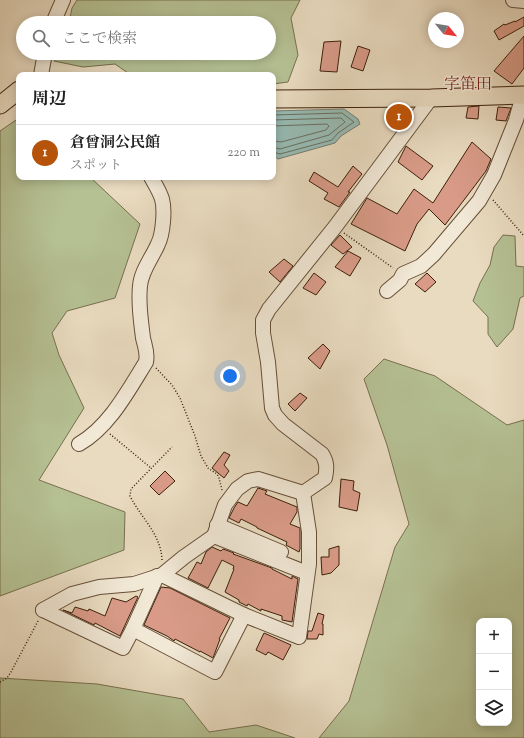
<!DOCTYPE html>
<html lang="ja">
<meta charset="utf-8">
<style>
:root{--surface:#fff;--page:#f6f6f6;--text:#222;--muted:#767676;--line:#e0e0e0;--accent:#b45309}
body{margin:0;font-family:"Sorts Mill Goudy","Noto Serif JP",serif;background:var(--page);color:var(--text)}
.controls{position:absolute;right:12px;bottom:12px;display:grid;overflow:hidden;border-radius:8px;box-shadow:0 2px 10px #0003}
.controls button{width:36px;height:36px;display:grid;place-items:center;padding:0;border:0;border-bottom:1px solid var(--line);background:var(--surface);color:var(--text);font:20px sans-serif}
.compass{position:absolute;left:428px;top:12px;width:36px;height:36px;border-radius:50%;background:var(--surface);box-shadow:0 2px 10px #0003;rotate:120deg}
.you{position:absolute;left:230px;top:376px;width:14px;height:14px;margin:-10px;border:3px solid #fff;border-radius:50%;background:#1a73e8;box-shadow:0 0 0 6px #1a73e833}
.badge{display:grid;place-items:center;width:26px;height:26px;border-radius:50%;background:var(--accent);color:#fff;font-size:13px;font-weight:700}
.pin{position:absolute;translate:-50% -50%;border:2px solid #fff;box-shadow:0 1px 4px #0006}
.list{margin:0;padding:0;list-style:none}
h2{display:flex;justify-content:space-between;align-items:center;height:52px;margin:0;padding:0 16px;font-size:17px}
h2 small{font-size:13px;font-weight:400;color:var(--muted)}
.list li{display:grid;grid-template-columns:26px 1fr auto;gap:12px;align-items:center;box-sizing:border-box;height:56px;padding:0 16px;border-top:1px solid var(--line)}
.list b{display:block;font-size:15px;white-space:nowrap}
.list p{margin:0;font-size:13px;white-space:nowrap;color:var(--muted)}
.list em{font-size:13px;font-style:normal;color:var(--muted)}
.icon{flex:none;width:22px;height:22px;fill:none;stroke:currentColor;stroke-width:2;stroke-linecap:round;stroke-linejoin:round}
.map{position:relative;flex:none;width:524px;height:738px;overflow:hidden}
.search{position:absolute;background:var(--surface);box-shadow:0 2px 10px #0003;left:16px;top:16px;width:260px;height:44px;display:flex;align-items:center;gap:10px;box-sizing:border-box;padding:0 14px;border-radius:22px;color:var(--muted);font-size:15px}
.panel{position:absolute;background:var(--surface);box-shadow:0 2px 10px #0003;left:16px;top:72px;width:260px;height:108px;border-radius:8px}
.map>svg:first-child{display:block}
.green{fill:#b5c093;stroke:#78704e;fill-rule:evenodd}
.water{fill:#97bbb4;stroke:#737d70}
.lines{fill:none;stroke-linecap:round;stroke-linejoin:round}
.shore{stroke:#6a6e5f;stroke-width:1}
.building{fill:#d99b88;stroke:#3c200a}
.minor-casing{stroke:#674f38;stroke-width:16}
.major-casing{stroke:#3c200a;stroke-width:19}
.path{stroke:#3c200a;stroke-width:1.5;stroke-dasharray:1 2;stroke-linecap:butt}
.minor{stroke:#f1e8d6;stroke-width:14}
.major{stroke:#e9dbc0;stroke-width:17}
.labels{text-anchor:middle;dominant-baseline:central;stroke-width:3;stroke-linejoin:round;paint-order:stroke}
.quarter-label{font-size:16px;fill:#7a1f14;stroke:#f1e8d6}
</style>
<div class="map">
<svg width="524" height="738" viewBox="0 0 524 738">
<rect width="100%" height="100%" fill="#e9dbc0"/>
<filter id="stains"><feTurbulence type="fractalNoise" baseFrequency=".005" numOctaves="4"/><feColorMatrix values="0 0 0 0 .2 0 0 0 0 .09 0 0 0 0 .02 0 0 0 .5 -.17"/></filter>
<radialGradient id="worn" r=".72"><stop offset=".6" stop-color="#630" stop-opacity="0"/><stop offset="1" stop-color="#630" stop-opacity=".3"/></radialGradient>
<g class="green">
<path d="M77,0H300L291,18L298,55L288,82L273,84V75H199L195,74L131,75L115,64L83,67L54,61L58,53H269V23H69L72,8Z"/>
<path d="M19,118V177H90L140,224L115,298L67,311L52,333L59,355L84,408L39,480L125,512L124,550L0,596V131Z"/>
<path d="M503,235L515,236L516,266L524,267V296L520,298L513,329L497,347L488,334V317L473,301L480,283L490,265L494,247Z"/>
<path d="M384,359L435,376L507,425L524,420V738H319L349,701L395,547L409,524L387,445L364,379ZM479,621H509V723H479Z"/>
<path d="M0,678L97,684L183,699L209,732L256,725L295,738H0Z"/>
</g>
<path class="water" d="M344,109L358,119L360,124L341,136L335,143L278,159L273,155V111Z"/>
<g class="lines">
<g class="shore">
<path d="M273,115L342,113L354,122L338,133L332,140L280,154L273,152"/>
<path d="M273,120L341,118L345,122L329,135L280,149L273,147"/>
<path d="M273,126L327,124L329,126L326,130L281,142L273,141"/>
</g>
</g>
<g class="building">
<path d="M524,17V26L499,40L494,31L504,24L505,25L515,21V22Z"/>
<path d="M524,36V68L512,84L494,71Z"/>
<path d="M341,41L337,72L320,71L324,42Z"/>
<path d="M358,46L370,50L363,71L351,67Z"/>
<path d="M479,106L478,119L466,118L468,107Z"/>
<path d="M498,107L511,108L506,121L496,120Z"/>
<path d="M393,108L409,113L401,124L389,121Z"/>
<path d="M472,142L491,159L486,171L445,225L429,209L417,224L405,251L351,224L367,198L397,214L414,189L433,203Z"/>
<path d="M406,146L433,166L422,180L398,162Z"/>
<path d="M353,166L362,174L348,192H350L339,207L324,199L328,193L309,181L314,172L338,187Z"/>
<path d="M340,235L352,247L343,254L331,245Z"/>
<path d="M348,251L361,258L350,276L335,267Z"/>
<path d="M284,259L293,266L280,282L269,272Z"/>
<path d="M314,273L326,282L316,295L303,288Z"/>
<path d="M427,273L436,282L425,292L415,284Z"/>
<path d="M323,344L330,351L320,369L308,358Z"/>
<path d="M300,393L307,398L295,411L288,404Z"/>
<path d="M224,452L230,455L224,465L229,471L224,478L212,468Z"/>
<path d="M165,471L175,481L159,495L150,486Z"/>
<path d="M341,479L354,481L353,490L360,493L357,511L339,507Z"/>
<path d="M258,488L267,491L265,494L297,507V512L290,524L300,528V549L299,552L286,545L287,542L257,528V527L241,519L239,523L229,518L234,508L238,502L247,506Z"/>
<path d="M339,546V565L331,573L322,575L321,557H329V549Z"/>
<path d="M212,547L221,551L223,549L234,553L233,554L272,568V569L292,579V576L298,579L292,622L282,620V616L261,609V611L248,604L247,606L239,602V600L225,592L234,569H233L234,566L222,560L208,588L188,578L197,562L201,564L206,552Z"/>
<path d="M161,587L170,588L230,618L219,639H220L213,658L200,651V652L175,639L174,641L167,636L144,625Z"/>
<path d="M136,596L138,597L120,636L95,623L94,625L63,610L72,613L75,607L88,611L89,609L105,616L112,598L126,602Z"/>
<path d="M318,613L324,615L322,624H323V635L319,634L317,639H307L308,631H312Z"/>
<path d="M264,633L291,645L283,660L268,652L266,655L256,650Z"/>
</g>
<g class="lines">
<g class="minor-casing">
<g id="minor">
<path d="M513,0L524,1"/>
<path d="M53,23L63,0"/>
<path d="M41,75L45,53"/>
<path d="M387,291L400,280L403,274L421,266L434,254L479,201L494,175L516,120L523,95"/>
<path d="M79,444C109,427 128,391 146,362C148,353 145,347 143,338C141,321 138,304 140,286C141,271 152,258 158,244C163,234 165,210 162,199C160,192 155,184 151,177"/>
<path d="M303,493L325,478C327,468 327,462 322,454L283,424L275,415L272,408L268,362L263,333V320L269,309L335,227L431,98"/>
<path d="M217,525L281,552"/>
<path d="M214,536L307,573"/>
<path d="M162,575L244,615"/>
<path d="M43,610L123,648L133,629L215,672L244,615L299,637L309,564V532L303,493"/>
<path d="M43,610L72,594L99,587L134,584L162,575L184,557L214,536L225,505L237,489L248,481L258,479L303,493"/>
<path d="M133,629L157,576"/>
</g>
</g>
<g class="major-casing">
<g id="major">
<path d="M273,99L431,98L524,95"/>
<path d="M0,105L19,90"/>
</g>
</g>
<g class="path">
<path d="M493,200L524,236"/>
<path d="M344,233L393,268"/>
<path d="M156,368L172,385L180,398L195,436L201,456L208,468L217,474L219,478L222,490"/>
<path d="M110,434L151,468"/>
<path d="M162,560C161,534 141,518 130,496L131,489L172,447"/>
<path d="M0,682L7,678L11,672L38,621"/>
</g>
<use href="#minor" class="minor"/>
<use href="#major" class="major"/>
</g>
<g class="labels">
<g class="quarter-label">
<text x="468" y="85">字笛田</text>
</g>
</g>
<rect width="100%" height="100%" filter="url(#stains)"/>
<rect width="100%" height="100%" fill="url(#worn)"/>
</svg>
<div class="controls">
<button>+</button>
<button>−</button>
<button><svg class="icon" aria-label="layers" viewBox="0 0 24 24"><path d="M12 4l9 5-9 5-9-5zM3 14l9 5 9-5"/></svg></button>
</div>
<svg class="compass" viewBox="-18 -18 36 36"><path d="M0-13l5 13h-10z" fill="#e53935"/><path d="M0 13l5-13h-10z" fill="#767676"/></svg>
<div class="you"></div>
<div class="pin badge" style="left:399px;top:117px">1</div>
<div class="search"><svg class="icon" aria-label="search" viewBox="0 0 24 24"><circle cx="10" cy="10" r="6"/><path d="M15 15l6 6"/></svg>ここで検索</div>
<section class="panel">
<h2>周辺<small></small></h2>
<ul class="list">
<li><span class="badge">1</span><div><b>倉曾洞公民館</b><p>スポット</p></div><em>220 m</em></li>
</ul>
</section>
</div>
